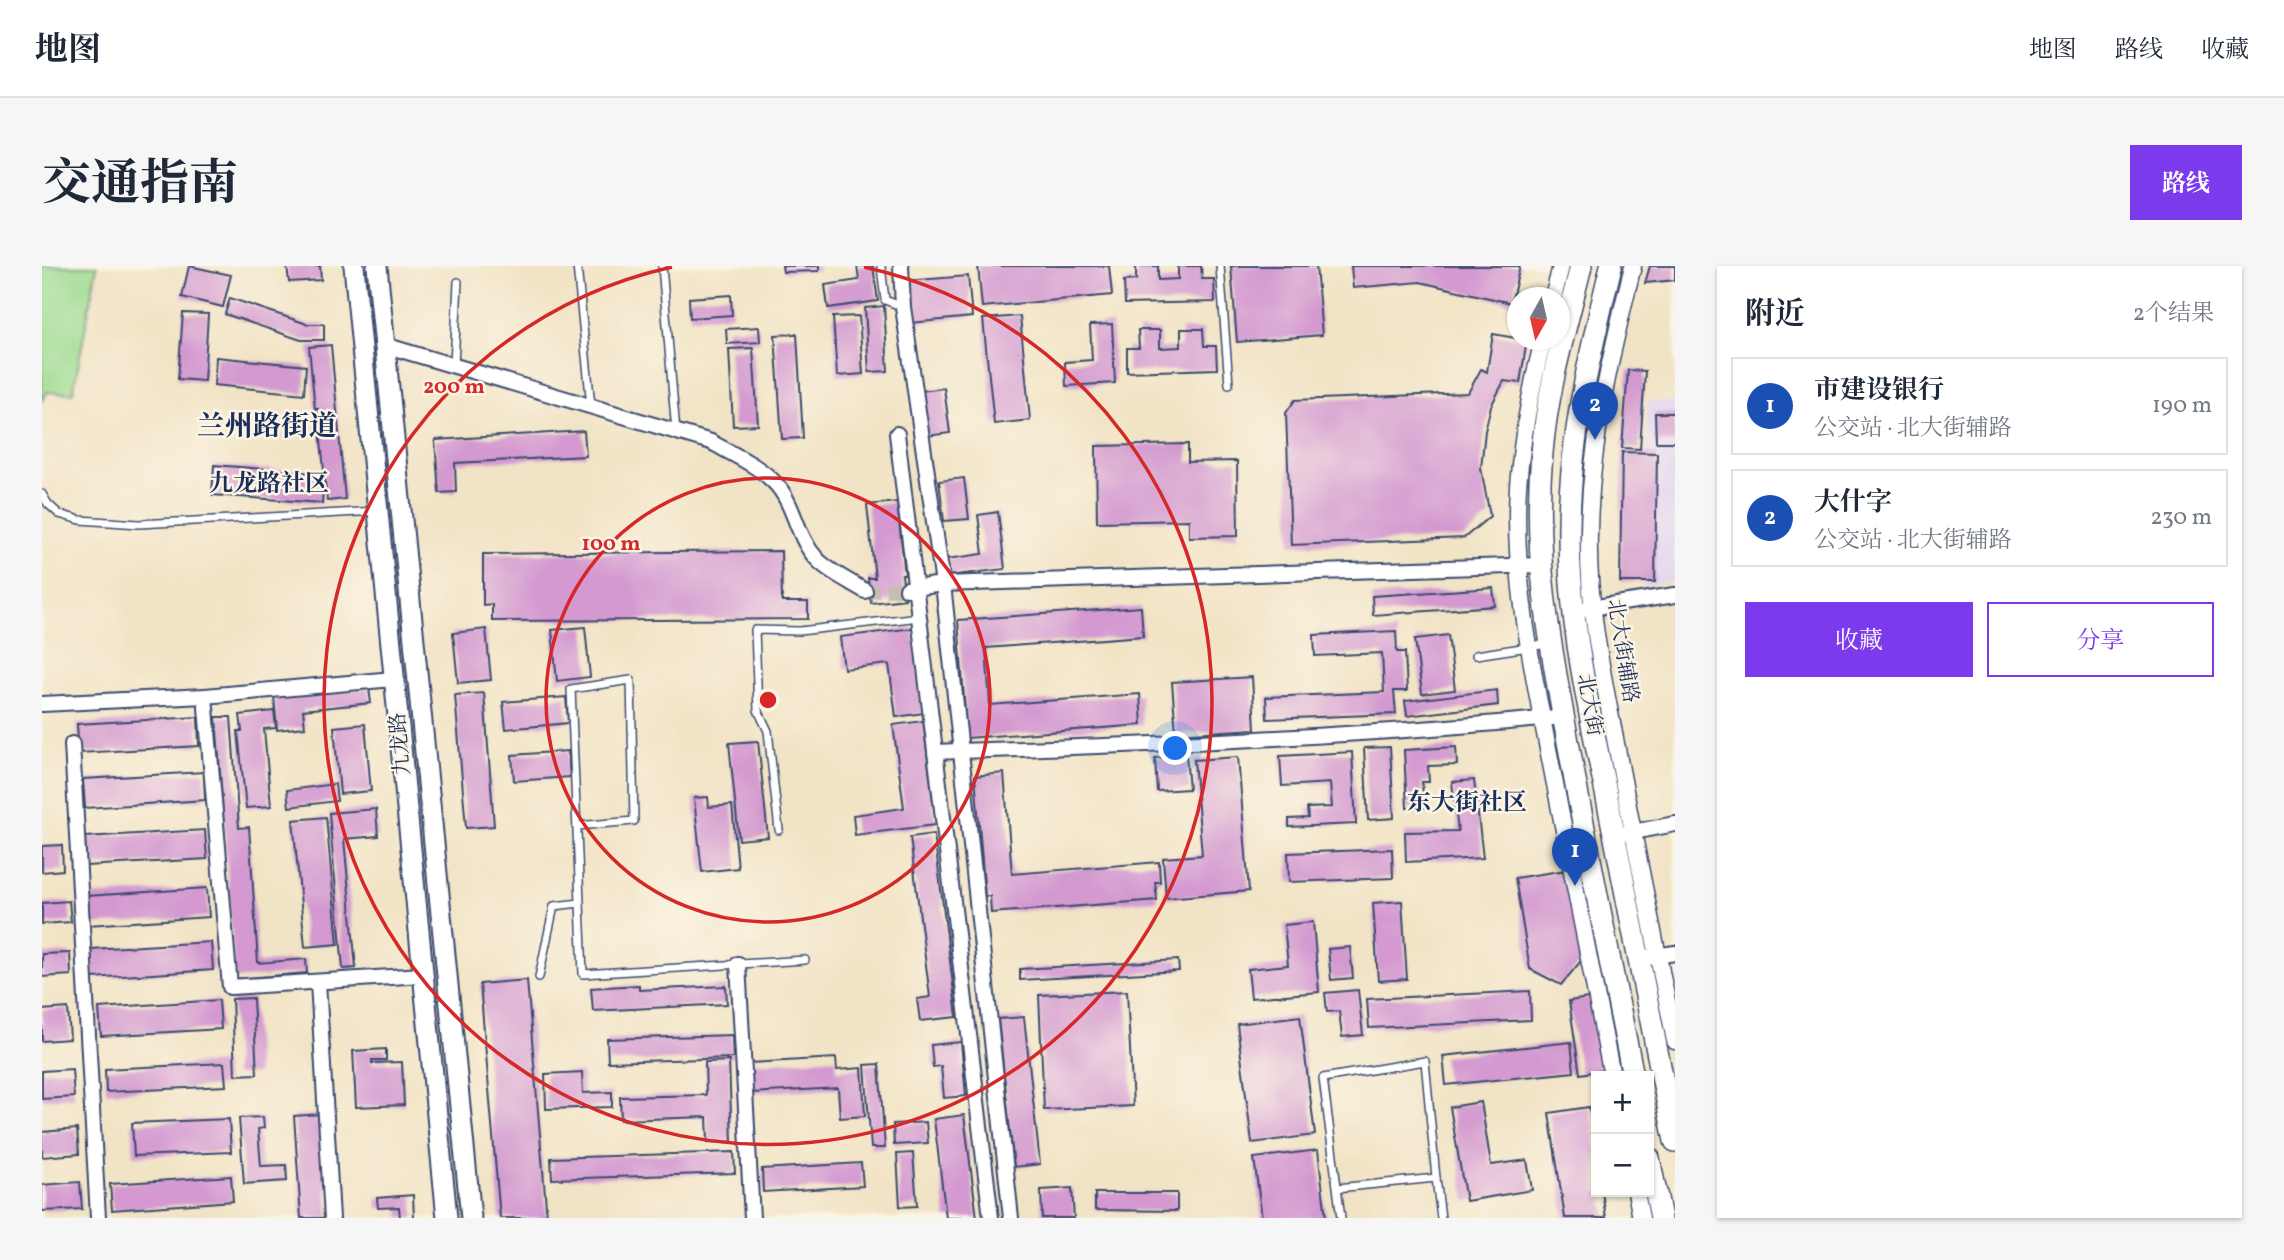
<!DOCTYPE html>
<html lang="zh">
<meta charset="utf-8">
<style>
:root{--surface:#fff;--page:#f6f6f7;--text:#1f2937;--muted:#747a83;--line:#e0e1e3;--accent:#7c3aed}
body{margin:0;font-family:Vollkorn,"Noto Serif SC",serif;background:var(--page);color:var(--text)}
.controls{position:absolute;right:21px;bottom:21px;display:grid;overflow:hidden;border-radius:0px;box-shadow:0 2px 5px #0004}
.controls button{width:63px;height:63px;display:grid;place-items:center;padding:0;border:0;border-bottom:2px solid var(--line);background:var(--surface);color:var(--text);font:35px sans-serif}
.compass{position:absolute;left:1465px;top:21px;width:63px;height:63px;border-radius:50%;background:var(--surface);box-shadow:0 2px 5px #0004;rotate:188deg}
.you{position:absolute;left:1134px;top:483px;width:24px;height:24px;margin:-18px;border:5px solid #fff;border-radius:50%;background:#1a73e8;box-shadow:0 0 0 10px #1a73e833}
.badge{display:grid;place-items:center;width:46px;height:46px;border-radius:50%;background:var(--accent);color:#fff;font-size:23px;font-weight:700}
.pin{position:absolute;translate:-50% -58px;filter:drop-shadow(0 2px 4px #0008)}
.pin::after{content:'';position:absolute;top:37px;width:24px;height:21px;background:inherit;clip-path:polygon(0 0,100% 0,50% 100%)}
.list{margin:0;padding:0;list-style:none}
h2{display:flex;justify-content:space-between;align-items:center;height:91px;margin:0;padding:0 28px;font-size:30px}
h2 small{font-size:23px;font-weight:400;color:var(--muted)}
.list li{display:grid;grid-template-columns:46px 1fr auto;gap:21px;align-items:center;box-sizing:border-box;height:98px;margin:0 14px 14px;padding:0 14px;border:2px solid var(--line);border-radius:0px}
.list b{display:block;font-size:26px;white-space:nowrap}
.list p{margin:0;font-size:23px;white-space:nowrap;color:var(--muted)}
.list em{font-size:23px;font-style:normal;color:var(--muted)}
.actions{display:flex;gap:14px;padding:21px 28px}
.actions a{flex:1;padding:16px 0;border:2px solid var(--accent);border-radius:0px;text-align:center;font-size:24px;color:var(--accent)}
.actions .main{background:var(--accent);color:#fff}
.map{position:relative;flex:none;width:1633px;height:952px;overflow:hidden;border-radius:0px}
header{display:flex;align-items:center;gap:42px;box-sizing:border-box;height:98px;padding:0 35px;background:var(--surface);border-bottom:2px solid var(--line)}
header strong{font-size:33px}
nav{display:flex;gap:38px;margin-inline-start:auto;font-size:24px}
.intro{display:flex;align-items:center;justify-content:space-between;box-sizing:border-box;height:168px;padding:0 42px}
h1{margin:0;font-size:49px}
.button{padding:18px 32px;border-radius:0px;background:var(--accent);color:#fff;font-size:24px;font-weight:700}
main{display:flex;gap:42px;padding:0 42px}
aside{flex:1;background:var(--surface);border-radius:0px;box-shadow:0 2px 5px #0004}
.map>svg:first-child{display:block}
.built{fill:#e1d4f3}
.green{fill:#9cdb91;stroke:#5c8578;stroke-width:2}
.building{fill:#d399d0}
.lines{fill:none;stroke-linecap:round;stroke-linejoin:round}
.minor-tunnel{stroke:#c6bfb0;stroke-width:14;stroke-dasharray:14 7;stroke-linecap:butt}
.service-casing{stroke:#3b4a6d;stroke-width:10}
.minor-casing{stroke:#3b4a6d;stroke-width:18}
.tertiary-casing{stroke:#3b4a6d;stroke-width:19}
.secondary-casing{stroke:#3b4a6d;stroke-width:23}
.primary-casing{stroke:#3b4a6d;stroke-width:24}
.service{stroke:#fff;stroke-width:7}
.minor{stroke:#fff;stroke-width:14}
.tertiary{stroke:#fff;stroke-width:16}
.secondary{stroke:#fff;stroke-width:19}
.primary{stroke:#fff;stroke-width:21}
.ring{fill:none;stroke:#d62828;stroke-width:3.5}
.labels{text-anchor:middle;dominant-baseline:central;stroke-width:5;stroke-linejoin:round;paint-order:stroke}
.street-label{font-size:21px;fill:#1b2f5e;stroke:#fcf5e5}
.quarter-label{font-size:24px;font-weight:bold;fill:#1b2f5e;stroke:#fcf5e5}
.district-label{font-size:28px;font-weight:bold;fill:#1b2f5e;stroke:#fcf5e5}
.centre{fill:#d62828;stroke:#fcf5e5;stroke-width:3.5}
.ring-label{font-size:21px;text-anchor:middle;font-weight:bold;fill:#d62828;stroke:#fcf5e5;stroke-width:5;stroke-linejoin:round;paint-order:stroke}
</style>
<header>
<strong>地图</strong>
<nav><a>地图</a><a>路线</a><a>收藏</a></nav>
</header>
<div class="intro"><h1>交通指南</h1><a class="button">路线</a></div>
<main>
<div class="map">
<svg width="1633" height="952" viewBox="0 0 1633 952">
<rect width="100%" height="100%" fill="#fcf5e5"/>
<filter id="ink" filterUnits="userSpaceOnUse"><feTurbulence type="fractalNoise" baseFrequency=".0143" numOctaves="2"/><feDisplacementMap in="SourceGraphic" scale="14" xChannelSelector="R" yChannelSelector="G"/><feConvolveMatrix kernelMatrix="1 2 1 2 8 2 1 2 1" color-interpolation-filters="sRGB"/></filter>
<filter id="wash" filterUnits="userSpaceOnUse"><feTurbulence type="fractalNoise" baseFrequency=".00686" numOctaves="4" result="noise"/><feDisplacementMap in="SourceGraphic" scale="28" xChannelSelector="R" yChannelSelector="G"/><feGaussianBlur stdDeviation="1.57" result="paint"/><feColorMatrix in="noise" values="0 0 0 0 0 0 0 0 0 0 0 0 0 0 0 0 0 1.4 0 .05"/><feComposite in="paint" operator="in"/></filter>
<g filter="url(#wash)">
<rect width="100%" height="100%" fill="#f1e3c5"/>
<path class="built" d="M1606,136H1633V314L1600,321Z"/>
<path class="green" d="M0,0H55L31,127L5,126L0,136Z"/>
<g id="blocks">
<g class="building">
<path d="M147,0L189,9L181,41L140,31Z"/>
<path d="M245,0H278L279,14L247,16Z"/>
<path d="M740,0H777V5L741,6Z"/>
<path d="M815,0H831L836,35L786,42L783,19L817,14Z"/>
<path d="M936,0H1067L1070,29L940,41Z"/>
<path d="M1094,0H1116V14L1136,13V0H1159L1160,13H1172L1173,36L1083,38L1082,15L1094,14Z"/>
<path d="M1189,0H1274L1280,69L1195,76Z"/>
<path d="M1309,0H1478L1469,37L1378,16L1311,22Z"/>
<path d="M1608,0H1633V14L1603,17Z"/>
<path d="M926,10L930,51L868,57L864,15Z"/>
<path d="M689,29L690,49L648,52L647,32Z"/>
<path d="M188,32L265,58H282V74H259L183,48Z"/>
<path d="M842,40L846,105L827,106L823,42Z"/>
<path d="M141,47L166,48L162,115L136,113Z"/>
<path d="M817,50L821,108L795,110L791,51Z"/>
<path d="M978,50L988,154L952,158L941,53Z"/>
<path d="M1070,58L1073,117L1024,120L1023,96L1050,94L1048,59Z"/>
<path d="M717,61L718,76L685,78L684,63Z"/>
<path d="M1139,63H1161L1162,80H1174L1175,103L1085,106V82H1097L1096,64H1118V82L1139,81Z"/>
<path d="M755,68L761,172L740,173L733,69Z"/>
<path d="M1451,68L1485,74L1478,117L1462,115L1449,140L1443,165L1439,202L1448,250L1422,272L1249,279L1244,147L1253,134L1426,127L1439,103L1445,106Z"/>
<path d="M289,79L303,233L285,235L276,143H273L267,81Z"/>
<path d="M711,82L716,159L691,160L687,83Z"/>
<path d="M174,91L264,100L262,128L172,119Z"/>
<path d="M1586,104L1603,105L1598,183L1580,182Z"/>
<path d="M902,122L908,167L885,170L879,125Z"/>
<path d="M1613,147H1633V176H1614Z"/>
<path d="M542,165L544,190L413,197L414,226L397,227L393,174Z"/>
<path d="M1146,178V196L1195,195L1196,270L1147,271V254L1055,256L1054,180Z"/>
<path d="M1580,186L1615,187L1613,316H1578Z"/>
<path d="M172,199L282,208L280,237L170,229Z"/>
<path d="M922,212L927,253L902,255L897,215Z"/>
<path d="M855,236L863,309H860L863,333L829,337L826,312H833L825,239Z"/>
<path d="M956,246L963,303L906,310L904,293L941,288L936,249Z"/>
<path d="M739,285L740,336H766V353L450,355V338L441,339V288Z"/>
<path d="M1451,322L1453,340L1331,349L1330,330Z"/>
<path d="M1099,341L1101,370L944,382L948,439L1098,428L1100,459L925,472L916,354Z"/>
<path d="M543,361L548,411L515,415L510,364Z"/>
<path d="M871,362L882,447L854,451L847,398L802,403L798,371Z"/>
<path d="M444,363L449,414L416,417L411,367Z"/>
<path d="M1354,365L1355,386H1363L1365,425H1352L1354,448L1225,453L1224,431L1342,426L1340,387L1273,390L1272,369Z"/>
<path d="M1406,369L1413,424L1380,428L1373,373Z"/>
<path d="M1210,411L1213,463L1134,468L1130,416Z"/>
<path d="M327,422L329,437L261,444L263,461L235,464L232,431Z"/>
<path d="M1455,424L1456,439L1365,450L1363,435Z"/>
<path d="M442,427L452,560L424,562L413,429Z"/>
<path d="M524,431L526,457L464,463L461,436Z"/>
<path d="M232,445L234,462L222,463L229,540L204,542L196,465H200L198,449Z"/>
<path d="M156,451L157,480L37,487L35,458Z"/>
<path d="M174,451H189L197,562L207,561L216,697L264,693L265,707L193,713Z"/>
<path d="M881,455L894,559L813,569L811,549L862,542L851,459Z"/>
<path d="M323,458L329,525L298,528L292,461Z"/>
<path d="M716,475L726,571L697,574L687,477Z"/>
<path d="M1348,481L1352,552L1326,554L1322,482Z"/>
<path d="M1414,481L1415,499L1386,500L1387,516H1380L1382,542H1365L1362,484Z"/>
<path d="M526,485L528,511L472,515L470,489Z"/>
<path d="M1310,486L1314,558L1247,561V553L1266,552L1265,542L1290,541L1288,517L1240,520L1238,490Z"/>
<path d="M1144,489L1147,523L1115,525L1113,492Z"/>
<path d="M1196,491L1207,625L1124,632L1121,592L1160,589L1152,494Z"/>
<path d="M162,506L163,534L43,542L41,513Z"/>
<path d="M962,507L970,608L1117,596L1118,616H1113L1115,634L949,647L948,630H943L933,510Z"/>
<path d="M1432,514L1441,592L1364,596L1363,566L1416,565L1410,516Z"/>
<path d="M293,518L295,535L247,541L245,524Z"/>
<path d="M666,531L667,541L690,539L696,602L660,606L652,532Z"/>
<path d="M334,543L336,570L302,573L314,702L301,703L287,547Z"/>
<path d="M284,551L296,678L263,681L251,554Z"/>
<path d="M163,564L165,593L44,600L43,571Z"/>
<path d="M892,568L915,751L878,755L875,733L888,731L868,571Z"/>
<path d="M20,579L21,604L0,606V580Z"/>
<path d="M1350,583L1351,612L1247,616L1246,587Z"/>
<path d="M1525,604L1539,695L1519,719L1488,703L1473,612Z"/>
<path d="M165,622L167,651L46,659L44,630Z"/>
<path d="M27,635L29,656L0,658V637Z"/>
<path d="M1360,635L1365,713L1336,715L1331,637Z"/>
<path d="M1271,656L1277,726L1209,732L1206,703L1246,699L1242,659Z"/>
<path d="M169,676L171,704L50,712L49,683Z"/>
<path d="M1308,681L1311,712L1289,714L1286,683Z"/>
<path d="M28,687L29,709L0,711V688Z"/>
<path d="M1136,694L1137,705L978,714V703Z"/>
<path d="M485,714L505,952H458L438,718Z"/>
<path d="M597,719V724L684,720L685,738L551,745L549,722Z"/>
<path d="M1316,724L1321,769L1300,771L1297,745L1285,746L1283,727Z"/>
<path d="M1085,725L1091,840L1002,844L997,729Z"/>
<path d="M1488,725L1489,754L1327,762L1325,733Z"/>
<path d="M1553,731L1564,804L1538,808L1527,735Z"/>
<path d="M211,732L215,808L193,809L190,733Z"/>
<path d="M177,734L179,763L59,770L57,742Z"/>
<path d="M26,742L28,773L0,775V744Z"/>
<path d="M1258,750L1273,869L1210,877L1195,758Z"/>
<path d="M982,751L998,898L972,901L956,753Z"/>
<path d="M690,769L691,792L566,796L565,773Z"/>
<path d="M919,776L924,830L902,832L899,800L891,801L889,779Z"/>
<path d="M1529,776L1532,806L1404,819L1401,790Z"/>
<path d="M344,783V794H330V797L360,796L362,839L314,841L311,785Z"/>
<path d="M794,792L795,804L820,802L823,850L798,852L796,822L709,827L707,797Z"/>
<path d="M687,795L690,876H666L665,851L579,854L578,831L664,829L663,796Z"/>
<path d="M182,797L184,820L64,826L63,803Z"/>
<path d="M837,798L843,882H829L823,799Z"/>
<path d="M30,803L32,831L0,833V805Z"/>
<path d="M540,806L541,827L570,826V841L504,843L503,808Z"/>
<path d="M1439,836L1449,899L1485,894L1490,924L1424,935L1408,841Z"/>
<path d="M1547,841L1554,886V926H1560L1564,952H1523L1507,847Z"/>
<path d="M279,848L287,952H259L252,850Z"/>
<path d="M922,849L935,952H904L892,853Z"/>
<path d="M221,851L222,862L216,863L219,900L244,899L245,915L202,918L197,852Z"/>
<path d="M187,853L189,886L92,890L90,857Z"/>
<path d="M884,856L886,877L852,879L851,858Z"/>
<path d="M35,863L37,888L0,891V866Z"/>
<path d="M1276,884L1284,952H1220L1212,892Z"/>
<path d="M692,886L693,907L510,913L509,892Z"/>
<path d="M871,887L875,940L858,941L855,888Z"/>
<path d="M819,897L821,920L721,926L720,903Z"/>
<path d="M189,910L191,935L70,944L68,918Z"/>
<path d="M38,916L40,943L0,945V919Z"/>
<path d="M1030,922L1032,952H1000L999,924Z"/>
<path d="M1053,927H1135V945L1053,944Z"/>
<path d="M371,929L372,952H358L357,941L336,942L335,932Z"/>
</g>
</g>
</g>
<g filter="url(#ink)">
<use href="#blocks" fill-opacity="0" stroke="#3b4a6d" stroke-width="2"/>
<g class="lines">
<path class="minor-tunnel" d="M823,325L865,323"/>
<g class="service-casing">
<g id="service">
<path d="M535,0L549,140"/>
<path d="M620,0L634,166"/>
<path d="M839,0L843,34L861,41"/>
<path d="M1178,0L1187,118"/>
<path d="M412,99L416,16"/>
<path d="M0,228L6,238L17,248L38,254L97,258L335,245"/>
<path d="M1434,389L1506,378"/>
<path d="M535,560L592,555L589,414L529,423C533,518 537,613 541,708L763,694"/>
<path d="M737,564L726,465L716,444L713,364L758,365L877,351"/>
<path d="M497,711L512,640L538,637"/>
<path d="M1394,912L1399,952"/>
<path d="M1295,922L1394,912L1383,795L1281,812L1299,952"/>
</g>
</g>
<g class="minor-casing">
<g id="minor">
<path d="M859,0L861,41L901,318L969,952"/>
<path d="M342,79L669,176C690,188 716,199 733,217C753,238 754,270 774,292C784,304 809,316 823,325"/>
<path d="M855,168L949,952"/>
<path d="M865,323L901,318L1498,299"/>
<path d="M1541,343L1633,329"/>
<path d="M163,430L188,721L381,709"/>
<path d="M0,438L163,430L351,413"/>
<path d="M30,478L56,952"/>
<path d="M893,486C1103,479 1313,471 1521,451"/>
<path d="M1580,568L1633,558"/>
<path d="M1607,691L1633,687"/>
<path d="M696,698L710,952"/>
<path d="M276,716L290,952"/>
</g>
</g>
<g class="tertiary-casing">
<g id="tertiary">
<path d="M1591,0C1569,88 1548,176 1547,267C1545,342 1562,415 1576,488C1594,584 1614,679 1633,775"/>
<path d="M1511,32L1519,0"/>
<path d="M1501,74C1489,122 1480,170 1476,220C1470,315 1492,410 1510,503C1530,606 1550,708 1570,810"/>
<path d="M1594,926L1599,952"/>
</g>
</g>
<g class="secondary-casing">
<g id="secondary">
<path d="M312,0L405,952"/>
<path d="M335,0L429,952"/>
</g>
</g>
<g class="primary-casing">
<g id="primary">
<path d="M1539,0C1524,61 1505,124 1500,187C1490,293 1510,389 1529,492C1548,598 1570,704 1591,810"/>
<path d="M1569,0C1548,86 1528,172 1527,260C1526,350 1546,440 1564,527C1586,643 1610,759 1633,875"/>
<path d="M1607,892L1619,952"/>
</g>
</g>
<use href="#service" class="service"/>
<use href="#minor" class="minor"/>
<use href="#tertiary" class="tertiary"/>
<use href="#secondary" class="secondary"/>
<use href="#primary" class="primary"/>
</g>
</g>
<g class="ring">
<circle cx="726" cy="434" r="222"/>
<path d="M822 1A444 444 0 1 1 630 1"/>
</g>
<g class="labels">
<g class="street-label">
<text transform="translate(1580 385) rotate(81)">北大街辅路</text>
<text transform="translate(1547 439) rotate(80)">北大街</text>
<text transform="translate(359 478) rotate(-95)">九龙路</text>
</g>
<g class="quarter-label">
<text x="227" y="219">九龙路社区</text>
<text x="1425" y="538">东大街社区</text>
</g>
<g class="district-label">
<text x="225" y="161">兰州路街道</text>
</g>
</g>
<circle cx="726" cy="434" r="10" class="centre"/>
<g class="ring-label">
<text x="412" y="127">200 m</text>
<text x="569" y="284">100 m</text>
</g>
</svg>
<div class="controls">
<button>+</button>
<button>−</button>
</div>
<svg class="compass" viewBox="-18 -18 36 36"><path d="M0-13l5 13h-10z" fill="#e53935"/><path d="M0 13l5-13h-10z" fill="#747a83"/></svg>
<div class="you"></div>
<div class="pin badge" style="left:1533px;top:620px;background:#1a4fb4">1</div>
<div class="pin badge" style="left:1553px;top:174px;background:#1a4fb4">2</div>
</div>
<aside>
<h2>附近<small>2个结果</small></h2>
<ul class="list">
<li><span class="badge" style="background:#1a4fb4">1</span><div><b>市建设银行</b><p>公交站 · 北大街辅路</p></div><em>190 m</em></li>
<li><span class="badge" style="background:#1a4fb4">2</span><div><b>大什字</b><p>公交站 · 北大街辅路</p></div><em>230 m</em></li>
</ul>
<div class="actions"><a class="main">收藏</a><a>分享</a></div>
</aside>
</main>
